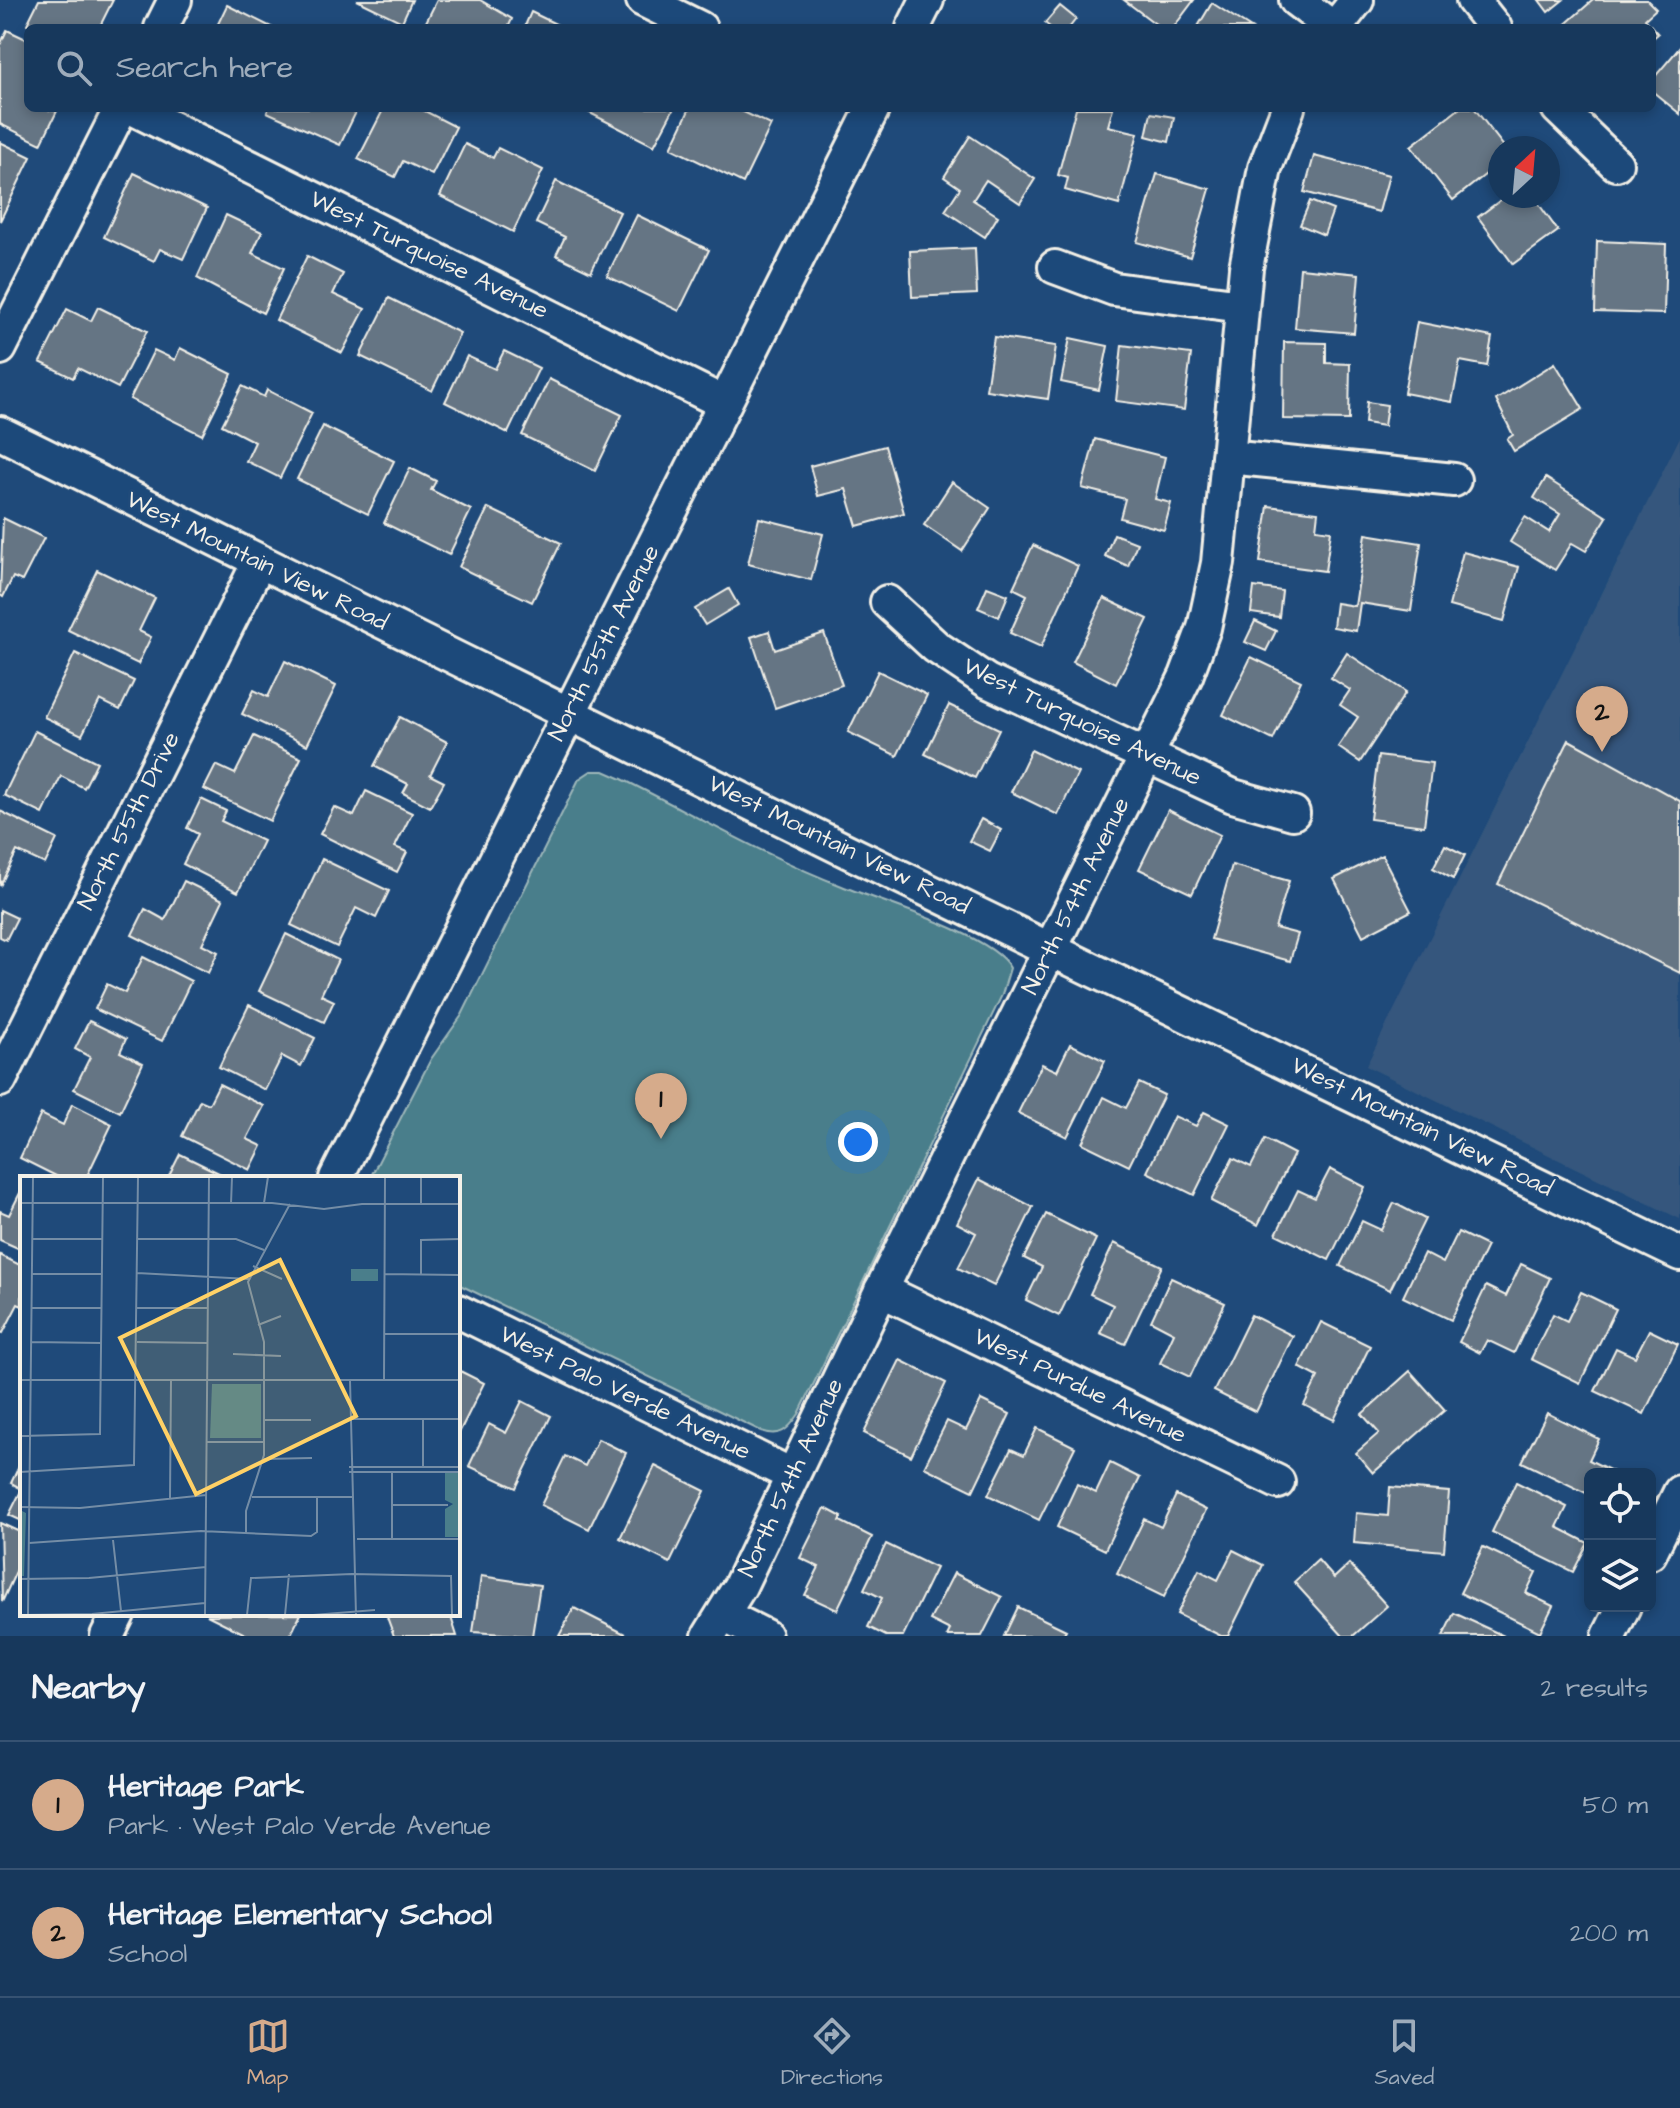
<!DOCTYPE html>
<meta charset="utf-8">
<style>
:root{--surface:#17385c;--page:#203f62;--text:#f1f3f6;--muted:#9eacbb;--line:#365272;--accent:#d6ab8b}
body{margin:0;font-family:"Architects Daughter",sans-serif;background:var(--page);color:var(--text)}
.controls{position:absolute;right:24px;bottom:24px;display:grid;overflow:hidden;border-radius:12px;box-shadow:0 4px 12px #0003}
.controls button{width:72px;height:72px;display:grid;place-items:center;padding:0;border:0;border-bottom:2px solid var(--line);background:var(--surface);color:var(--text);font:40px sans-serif}
.compass{position:absolute;left:1488px;top:136px;width:72px;height:72px;border-radius:50%;background:var(--surface);box-shadow:0 4px 12px #0003;rotate:26deg}
.you{position:absolute;left:858px;top:1142px;width:28px;height:28px;margin:-20px;border:6px solid #fff;border-radius:50%;background:#1a73e8;box-shadow:0 0 0 12px #1a73e833}
.badge{display:grid;place-items:center;width:52px;height:52px;border-radius:50%;background:var(--accent);color:#111;font-size:26px;font-weight:700}
.pin{position:absolute;translate:-50% -66px;filter:drop-shadow(0 2px 4px #0008)}
.pin::after{content:'';position:absolute;top:42px;width:28px;height:24px;background:inherit;clip-path:polygon(0 0,100% 0,50% 100%)}
.list{margin:0;padding:0;list-style:none}
h2{display:flex;justify-content:space-between;align-items:center;height:104px;margin:0;padding:0 32px;font-size:34px}
h2 small{font-size:26px;font-weight:400;color:var(--muted)}
.list li{display:grid;grid-template-columns:52px 1fr auto;gap:24px;align-items:center;box-sizing:border-box;height:128px;padding:0 32px;border-top:2px solid var(--line)}
.list b{display:block;font-size:30px;white-space:nowrap}
.list p{margin:0;font-size:26px;white-space:nowrap;color:var(--muted)}
.list em{font-size:26px;font-style:normal;color:var(--muted)}
.icon{flex:none;width:44px;height:44px;fill:none;stroke:currentColor;stroke-width:2;stroke-linecap:round;stroke-linejoin:round}
.map{position:relative;flex:none;width:1680px;height:1636px;overflow:hidden}
.search{position:absolute;background:var(--surface);box-shadow:0 4px 12px #0003;left:24px;right:24px;top:24px;height:88px;display:flex;align-items:center;gap:20px;box-sizing:border-box;padding:0 28px;border-radius:12px;color:var(--muted);font-size:30px}
.sheet{height:360px;background:var(--surface)}
nav{display:flex;justify-content:space-around;align-items:center;box-sizing:border-box;height:112px;border-top:2px solid var(--line);background:var(--surface);font-size:22px;color:var(--muted)}
nav a{display:grid;justify-items:center;gap:4px}
nav .on{color:var(--accent)}
.map>svg:first-child{display:block}
.built{fill:#34577d}
.green{fill:#4a7e8b;stroke:#9fb8ba;stroke-width:2}
.building{fill:#657484;stroke:#f4f1e8;stroke-width:2}
.lines{fill:none;stroke-linecap:round;stroke-linejoin:round}
.minor-casing{stroke:#f4f1e8;stroke-width:38}
.minor{stroke:#1f4a7a;stroke-width:32}
.labels{text-anchor:middle;dominant-baseline:central;stroke-width:6;stroke-linejoin:round;paint-order:stroke}
.street-label{font-size:24px;fill:#f4f1e8;stroke:#1f4a7a}
.inset-road{fill:none;stroke:#748da6;stroke-width:2}
.view{fill:#ffd166;fill-opacity:0.15;stroke:#ffd166;stroke-width:4}
.inset-edge{fill:none;stroke:#f4f1e8;stroke-width:4}
</style>
<div class="map">
<svg width="1680" height="1636" viewBox="0 0 1680 1636">
<rect width="100%" height="100%" fill="#1f4a7a"/>
<filter id="ink" filterUnits="userSpaceOnUse"><feTurbulence type="fractalNoise" baseFrequency=".0125" numOctaves="2"/><feDisplacementMap in="SourceGraphic" scale="16" xChannelSelector="R" yChannelSelector="G"/><feConvolveMatrix kernelMatrix="1 2 1 2 8 2 1 2 1" color-interpolation-filters="sRGB"/></filter>
<g filter="url(#ink)">
<path class="built" d="M1680,437V1219L1366,1066Z"/>
<path class="green" d="M591,771H604L622,779C693,814 769,858 842,886C878,901 994,935 1010,968L1002,995L799,1414C788,1430 780,1438 761,1431L458,1284V1178H370L431,1059L462,1015L579,779Z"/>
<g class="building">
<path d="M39,0H113L99,28H36L27,24Z"/>
<path d="M357,0H412L402,22Z"/>
<path d="M437,0H480L512,19L508,28H423Z"/>
<path d="M1124,0H1194L1173,28H1161Z"/>
<path d="M1539,0H1563L1548,12Z"/>
<path d="M1593,0H1647L1656,9L1645,19L1658,34L1652,39V28H1561Z"/>
<path d="M1212,3L1251,28H1197Z"/>
<path d="M227,5L273,28H216Z"/>
<path d="M1060,6L1076,19L1069,28H1051L1045,23Z"/>
<path d="M531,12L564,28H524Z"/>
<path d="M7,30L28,40V108L57,111L41,144L0,124V45Z"/>
<path d="M1680,47V114L1652,91V80Z"/>
<path d="M269,108H358L340,145L267,112Z"/>
<path d="M384,108H419L456,127L432,175L403,161L395,177L358,159Z"/>
<path d="M590,108H674L654,146L588,112Z"/>
<path d="M690,108H735L771,125L743,183L671,148Z"/>
<path d="M1076,108H1113L1108,126L1138,133L1119,205L1065,190L1068,178L1058,175Z"/>
<path d="M1460,108H1474L1505,148H1500V163L1453,200L1411,146Z"/>
<path d="M1151,113L1174,117L1169,142L1146,136Z"/>
<path d="M970,136L1035,179L1020,203L986,180L973,200L998,216L985,237L945,211L960,188L944,177Z"/>
<path d="M0,142L31,157L0,221Z"/>
<path d="M465,144L493,158L498,148L543,170L513,232L440,196Z"/>
<path d="M1314,156L1389,175L1379,212L1304,192Z"/>
<path d="M134,173L207,208L183,259L160,249L154,261L104,237Z"/>
<path d="M1157,174L1210,189L1190,257L1137,242Z"/>
<path d="M556,181L620,212L591,272L556,255L565,237L536,223Z"/>
<path d="M1506,196H1533L1558,231L1513,264L1478,217Z"/>
<path d="M1310,201L1333,210L1324,235L1300,225Z"/>
<path d="M226,215L262,232L252,253L284,268L263,313L197,278Z"/>
<path d="M637,215L709,250L679,311L607,276Z"/>
<path d="M1597,241L1666,244L1664,314L1595,312Z"/>
<path d="M975,248L977,294L912,297L910,251Z"/>
<path d="M307,256L343,274L333,294L365,309L342,353L276,320Z"/>
<path d="M1300,268L1359,274L1354,333L1295,328Z"/>
<path d="M389,298L460,333L432,391L360,356Z"/>
<path d="M98,307L147,331L118,388L78,368L73,378L40,362L67,309L91,321Z"/>
<path d="M1417,322L1492,337L1487,366L1460,361L1452,402L1404,393Z"/>
<path d="M994,337L1056,346L1048,399L986,390Z"/>
<path d="M1070,338L1108,346L1099,390L1061,382Z"/>
<path d="M1284,342L1326,343V363L1350,364L1349,420L1283,419Z"/>
<path d="M1122,345L1191,354L1184,410L1116,401Z"/>
<path d="M180,348L232,374L202,435L130,399L154,350L175,360Z"/>
<path d="M504,351L539,368L508,433L445,402L467,356L495,369Z"/>
<path d="M1555,363L1583,409L1514,451L1507,439L1513,435L1496,400Z"/>
<path d="M549,379L622,415L595,471L522,435Z"/>
<path d="M242,386L264,397L267,390L312,413L280,478L246,461L255,442L222,425Z"/>
<path d="M1367,402L1387,405L1384,426L1365,423Z"/>
<path d="M323,426L394,461L368,514L297,479Z"/>
<path d="M1095,439L1165,457L1155,499L1171,503L1164,530L1120,518L1125,499L1082,488Z"/>
<path d="M885,446L904,513L857,526L846,489L818,496L810,466Z"/>
<path d="M410,468L436,481L431,490L471,510L449,555L384,523Z"/>
<path d="M1546,478L1607,517L1586,551L1572,543L1555,570L1510,542L1525,517L1549,532L1560,514L1534,498Z"/>
<path d="M952,482L990,508L962,551L924,525Z"/>
<path d="M1268,506L1318,512L1316,529L1331,531L1325,571L1260,562Z"/>
<path d="M488,508L561,543L532,602L459,567Z"/>
<path d="M3,518L44,538L22,581L13,577L3,597L0,595Z"/>
<path d="M759,518L823,534L811,580L748,564Z"/>
<path d="M1114,534L1137,543L1128,566L1105,556Z"/>
<path d="M1366,534L1421,543L1411,611L1360,603L1356,631L1333,627L1336,603L1355,606Z"/>
<path d="M1033,545L1078,566L1041,647L1010,633L1027,595L1013,588Z"/>
<path d="M1463,552L1519,567L1504,621L1449,606Z"/>
<path d="M97,570L155,598L139,631L151,637L138,664L68,630Z"/>
<path d="M987,587L1008,595L999,617L978,608Z"/>
<path d="M1254,587L1282,591L1279,617L1251,613Z"/>
<path d="M729,589L738,605L705,625L695,609Z"/>
<path d="M1104,598L1148,619L1116,684L1073,662Z"/>
<path d="M1255,621L1276,631L1266,651L1245,642Z"/>
<path d="M769,631L775,650L824,633L842,685L775,708L751,637Z"/>
<path d="M75,653L134,681L120,710L100,700L82,735L44,717Z"/>
<path d="M1347,653L1406,692L1360,762L1338,747L1358,717L1340,705L1350,690L1331,678Z"/>
<path d="M1251,657L1301,681L1273,740L1223,715Z"/>
<path d="M285,661L336,686L307,745L242,714L254,690L268,697Z"/>
<path d="M878,671L927,695L897,756L848,732Z"/>
<path d="M949,705L999,729L975,778L925,754Z"/>
<path d="M400,717L447,742L430,775L444,782L430,807L403,793L408,784L374,766Z"/>
<path d="M35,731L97,762L84,788L61,776L43,814L4,795Z"/>
<path d="M254,736L301,758L270,821L204,789L216,765L235,774Z"/>
<path d="M1569,740L1680,801V973L1498,884Z"/>
<path d="M1031,750L1078,773L1058,815L1011,792Z"/>
<path d="M1378,756L1432,763L1424,826L1370,819Z"/>
<path d="M366,791L412,813L395,847L407,852L397,872L320,834L334,807L354,816Z"/>
<path d="M201,799L226,811L221,821L263,841L238,892L183,864L198,834L187,828Z"/>
<path d="M1168,810L1220,835L1192,894L1139,869Z"/>
<path d="M0,811L57,839L45,864L17,851L0,886Z"/>
<path d="M981,819L1001,830L990,851L969,841Z"/>
<path d="M1445,845L1465,855L1453,879L1433,868Z"/>
<path d="M1382,855L1411,911L1363,936L1334,879Z"/>
<path d="M322,859L389,891L376,918L356,908L337,947L291,925Z"/>
<path d="M1232,865L1289,881L1275,928L1298,934L1290,961L1211,939Z"/>
<path d="M184,881L223,900L202,944L218,952L208,973L132,935L145,909L165,920Z"/>
<path d="M0,910L17,918L6,940L0,937Z"/>
<path d="M286,934L338,960L321,995L334,1001L324,1022L259,991Z"/>
<path d="M143,957L191,981L162,1041L95,1009L107,984L125,993Z"/>
<path d="M249,1005L315,1038L301,1066L282,1056L265,1090L219,1067Z"/>
<path d="M89,1021L126,1039L120,1052L143,1063L120,1112L74,1089L90,1057L75,1049Z"/>
<path d="M1070,1044L1105,1061L1067,1137L1018,1113L1042,1064L1057,1071Z"/>
<path d="M1139,1083L1164,1095L1129,1166L1082,1143L1104,1097L1126,1108Z"/>
<path d="M219,1084L264,1106L247,1139L262,1146L250,1170L182,1136L200,1100L209,1104Z"/>
<path d="M72,1104L112,1124L86,1178H60L20,1158L41,1114L63,1125Z"/>
<path d="M1204,1112L1229,1124L1194,1195L1147,1172L1174,1116L1196,1126Z"/>
<path d="M1265,1139L1294,1154L1258,1225L1211,1201L1233,1158L1251,1167Z"/>
<path d="M180,1154L229,1178H168Z"/>
<path d="M1330,1169L1365,1187L1329,1260L1276,1234L1298,1190L1315,1198Z"/>
<path d="M979,1179L1033,1207L994,1286L958,1268L976,1233L957,1223Z"/>
<path d="M22,1189V1250L0,1240V1211L9,1215Z"/>
<path d="M1394,1203L1425,1219L1390,1290L1340,1266L1362,1221L1381,1230Z"/>
<path d="M1046,1214L1096,1239L1059,1316L1026,1300L1042,1267L1024,1258Z"/>
<path d="M1458,1232L1487,1246L1451,1320L1403,1297L1424,1253L1443,1263Z"/>
<path d="M1114,1243L1162,1266L1125,1344L1100,1333L1113,1305L1090,1294Z"/>
<path d="M0,1255L22,1266V1306L18,1304L3,1333L0,1332Z"/>
<path d="M1521,1264L1550,1278L1514,1353L1487,1340L1480,1353L1459,1342L1486,1286L1506,1296Z"/>
<path d="M1171,1278L1225,1303L1190,1377L1160,1363L1174,1333L1151,1321Z"/>
<path d="M1581,1292L1616,1309L1580,1383L1531,1359L1553,1314L1567,1321Z"/>
<path d="M1251,1315L1293,1336L1256,1412L1214,1391Z"/>
<path d="M1321,1322L1370,1346L1334,1420L1304,1405L1318,1377L1299,1367Z"/>
<path d="M1649,1330L1678,1344L1644,1414L1595,1391L1616,1348L1635,1357Z"/>
<path d="M900,1360L946,1383L911,1456L864,1433Z"/>
<path d="M458,1370L484,1383L458,1435Z"/>
<path d="M1410,1371L1445,1410L1373,1473L1356,1453L1379,1433L1362,1414Z"/>
<path d="M981,1400L1010,1414L973,1491L924,1467L947,1421L966,1430Z"/>
<path d="M522,1401L551,1416L516,1488L469,1466L489,1424L506,1433Z"/>
<path d="M1547,1413L1599,1439L1589,1460L1618,1474H1590V1495L1522,1462Z"/>
<path d="M1037,1428L1075,1447L1039,1520L988,1495L1011,1449L1024,1455Z"/>
<path d="M598,1439L626,1453L589,1529L541,1505L565,1456L585,1466Z"/>
<path d="M22,1460V1521L9,1515L22,1489L11,1483Z"/>
<path d="M1110,1463L1140,1478L1105,1550L1057,1527L1077,1484L1096,1493Z"/>
<path d="M655,1466L705,1491L670,1563L620,1538Z"/>
<path d="M1516,1482L1567,1507L1557,1527L1588,1543L1573,1572L1492,1532Z"/>
<path d="M1390,1487L1449,1492L1444,1551L1354,1543L1356,1513L1388,1516Z"/>
<path d="M1176,1495L1206,1510L1164,1597L1117,1574L1144,1519L1161,1527Z"/>
<path d="M825,1508L842,1517L840,1521L872,1537L837,1610L805,1595L819,1567L800,1558Z"/>
<path d="M0,1523L22,1533V1568L18,1567L2,1602Z"/>
<path d="M886,1544L936,1568L903,1636H886L868,1627L882,1598L864,1589Z"/>
<path d="M1483,1547L1536,1572L1526,1593L1553,1606L1540,1632L1460,1593Z"/>
<path d="M1233,1550L1263,1565L1228,1636H1221L1177,1614L1199,1570L1218,1580Z"/>
<path d="M1318,1560L1334,1578L1349,1564L1387,1606L1353,1636H1343L1294,1582Z"/>
<path d="M954,1573L1002,1597L982,1636H947L950,1630L930,1620Z"/>
<path d="M481,1576L540,1585L532,1636L473,1632Z"/>
<path d="M1018,1607L1066,1630L1062,1636H1004Z"/>
<path d="M574,1608L625,1634L624,1636H559Z"/>
<path d="M1454,1613L1504,1636H1443Z"/>
<path d="M301,1614L290,1636H249L207,1615Z"/>
<path d="M396,1614H450L457,1636H394L387,1617Z"/>
</g>
<g class="lines">
<g class="minor-casing">
<g id="minor">
<path d="M643,0L700,28"/>
<path d="M1296,0L1333,28"/>
<path d="M1473,0L1495,28"/>
<path d="M161,28L175,0"/>
<path d="M913,28L927,0"/>
<path d="M1335,28L1357,0"/>
<path d="M132,108L724,403"/>
<path d="M1558,108L1616,164"/>
<path d="M1055,267L1114,289L1242,306"/>
<path d="M0,348L121,108"/>
<path d="M0,433L847,851L1680,1254"/>
<path d="M1228,457L1454,480"/>
<path d="M887,602L936,647L987,681L1233,796L1293,813"/>
<path d="M0,1080L259,562"/>
<path d="M336,1178L873,108"/>
<path d="M881,1290L1278,1482"/>
<path d="M458,1311L792,1475"/>
<path d="M1650,1553L1680,1492"/>
<path d="M723,1615L765,1636"/>
<path d="M107,1636L118,1614"/>
<path d="M709,1636L740,1586L891,1270L1186,676L1204,628L1218,563L1246,268L1265,168L1288,108"/>
<path d="M1609,1636L1624,1606"/>
</g>
</g>
<use href="#minor" class="minor"/>
</g>
</g>
<g class="labels">
<g class="street-label">
<text transform="translate(429 255) rotate(26)">West Turquoise Avenue</text>
<text transform="translate(257 561) rotate(26)">West Mountain View Road</text>
<text transform="translate(604 643) rotate(-63)">North 55th Avenue</text>
<text transform="translate(1082 722) rotate(26)">West Turquoise Avenue</text>
<text transform="translate(129 821) rotate(-63)">North 55th Drive</text>
<text transform="translate(839 845) rotate(26)">West Mountain View Road</text>
<text transform="translate(1076 896) rotate(-64)">North 54th Avenue</text>
<text transform="translate(1422 1127) rotate(26)">West Mountain View Road</text>
<text transform="translate(1080 1386) rotate(26)">West Purdue Avenue</text>
<text transform="translate(625 1393) rotate(26)">West Palo Verde Avenue</text>
<text transform="translate(791 1478) rotate(-65)">North 54th Avenue</text>
</g>
</g>
<g transform="translate(20 1176)">
<rect width="440" height="440" fill="#1f4a7a"/>
<path d="M331,93H358V105H331ZM192,208H241V262H190ZM425,297H440V361H425V333L433,328L425,324ZM0,334L6,337L4,400H0Z" fill="#4a7e8b"/>
<path class="inset-road" d="M0,27H252L304,33L342,28H440M244,27L248,1M211,28L212,1M401,28V1M13,63H83M117,63H216L244,74M233,90L262,103M117,97L229,103M12,98H82M364,98L440,99M401,98V64L440,63M12,132H82M117,132H188M238,149L261,140M364,158H440M11,166L82,167M117,166L188,167M213,178L261,180M0,204H440M330,204L336,439M364,204L365,1M439,204V243M330,243H440M244,244H291M0,260L80,258L83,1M187,266H244M244,283L292,282M329,291H440M403,291V243M0,296L114,289L118,1M329,296H440M232,321H333M150,322L151,204M372,329H428M0,331L60,332L186,319M226,358V335L244,279V166L228,106L270,28M337,363H440M372,363V296M93,364L101,435M9,367L181,355L291,360L297,356V321M0,403L69,402L186,391M0,439L72,438L185,427M8,439L13,1M185,439L189,1M227,439L231,402L332,398L431,400L432,439M265,439L269,398M293,439L355,434"/>
<path class="view" d="M260,84L336,240L176,318L100,162Z"/>
<rect width="440" height="440" class="inset-edge"/>
</g>
</svg>
<div class="controls">
<button><svg class="icon" aria-label="locate" viewBox="0 0 24 24"><circle cx="12" cy="12" r="6"/><path d="M12 2v4M12 18v4M2 12h4M18 12h4"/></svg></button>
<button><svg class="icon" aria-label="layers" viewBox="0 0 24 24"><path d="M12 4l9 5-9 5-9-5zM3 14l9 5 9-5"/></svg></button>
</div>
<svg class="compass" viewBox="-18 -18 36 36"><path d="M0-13l5 13h-10z" fill="#e53935"/><path d="M0 13l5-13h-10z" fill="#9eacbb"/></svg>
<div class="you"></div>
<div class="pin badge" style="left:661px;top:1139px">1</div>
<div class="pin badge" style="left:1602px;top:752px">2</div>
<div class="search"><svg class="icon" aria-label="search" viewBox="0 0 24 24"><circle cx="10" cy="10" r="6"/><path d="M15 15l6 6"/></svg>Search here</div>
</div>
<section class="sheet">
<h2>Nearby<small>2 results</small></h2>
<ul class="list">
<li><span class="badge">1</span><div><b>Heritage Park</b><p>Park · West Palo Verde Avenue</p></div><em>50 m</em></li>
<li><span class="badge">2</span><div><b>Heritage Elementary School</b><p>School</p></div><em>200 m</em></li>
</ul>
</section>
<nav>
<a class="on"><svg class="icon" aria-label="map" viewBox="0 0 24 24"><path d="M3 6l6-2 6 2 6-2v14l-6 2-6-2-6 2zM9 4v14M15 6v14"/></svg>Map</a>
<a><svg class="icon" aria-label="directions" viewBox="0 0 24 24"><path d="M12 3l9 9-9 9-9-9zM9 14v-3h6M13 9l2 2-2 2"/></svg>Directions</a>
<a><svg class="icon" aria-label="saved" viewBox="0 0 24 24"><path d="M7 4h10v16l-5-4-5 4z"/></svg>Saved</a>
</nav>
